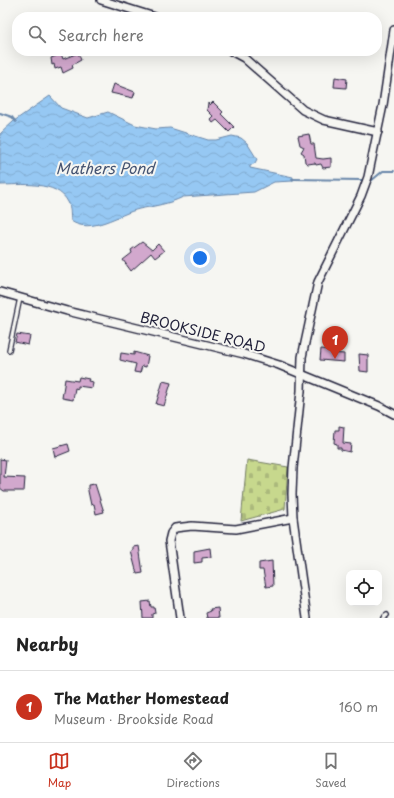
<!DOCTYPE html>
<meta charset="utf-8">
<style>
:root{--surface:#fff;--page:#f6f6f6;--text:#222;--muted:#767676;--line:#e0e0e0;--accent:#c8321e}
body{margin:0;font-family:"Playpen Sans",sans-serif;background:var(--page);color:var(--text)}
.controls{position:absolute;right:12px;bottom:12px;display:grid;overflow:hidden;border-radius:8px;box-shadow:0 4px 16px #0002}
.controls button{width:36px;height:36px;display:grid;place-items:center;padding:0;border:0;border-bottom:1px solid var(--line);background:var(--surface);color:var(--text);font:20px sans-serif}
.you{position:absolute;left:200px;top:258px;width:14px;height:14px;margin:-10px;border:3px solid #fff;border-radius:50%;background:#1a73e8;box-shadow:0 0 0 6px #1a73e833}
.badge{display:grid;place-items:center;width:26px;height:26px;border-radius:50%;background:var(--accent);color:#fff;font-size:13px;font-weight:700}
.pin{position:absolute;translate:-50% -33px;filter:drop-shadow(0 1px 2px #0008)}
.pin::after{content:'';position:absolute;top:21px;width:14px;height:12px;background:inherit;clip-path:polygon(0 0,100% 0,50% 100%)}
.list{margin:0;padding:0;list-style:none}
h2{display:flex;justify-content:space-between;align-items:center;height:52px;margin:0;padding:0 16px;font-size:17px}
h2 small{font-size:13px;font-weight:400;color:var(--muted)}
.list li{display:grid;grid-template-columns:26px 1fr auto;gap:12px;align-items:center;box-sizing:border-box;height:72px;padding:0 16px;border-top:1px solid var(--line)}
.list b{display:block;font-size:15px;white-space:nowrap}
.list p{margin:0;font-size:13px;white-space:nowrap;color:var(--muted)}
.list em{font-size:13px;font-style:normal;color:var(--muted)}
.icon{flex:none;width:22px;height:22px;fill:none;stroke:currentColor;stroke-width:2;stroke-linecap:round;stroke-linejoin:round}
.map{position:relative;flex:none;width:394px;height:618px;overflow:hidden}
.search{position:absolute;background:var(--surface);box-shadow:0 4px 16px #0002;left:12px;right:12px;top:12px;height:44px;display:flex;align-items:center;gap:10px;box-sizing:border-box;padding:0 14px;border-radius:16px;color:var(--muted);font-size:15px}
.sheet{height:124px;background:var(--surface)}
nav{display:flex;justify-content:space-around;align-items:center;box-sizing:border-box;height:56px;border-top:1px solid var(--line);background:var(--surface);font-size:11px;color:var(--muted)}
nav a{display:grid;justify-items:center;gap:2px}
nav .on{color:var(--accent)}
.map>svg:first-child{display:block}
.cemetery{fill:url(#cemetery-stones);stroke:#747d64}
.water{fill:url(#water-waves);stroke:#6886a9}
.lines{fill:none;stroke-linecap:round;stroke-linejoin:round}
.stream{stroke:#6886a9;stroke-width:2}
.building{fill:#d2a8cd;stroke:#22223b}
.service-casing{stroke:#22223b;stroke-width:6}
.minor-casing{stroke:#22223b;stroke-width:10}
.service{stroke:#f6f6f2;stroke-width:3.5}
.minor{stroke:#f6f6f2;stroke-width:7}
.labels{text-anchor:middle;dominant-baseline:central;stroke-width:4;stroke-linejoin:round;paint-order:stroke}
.street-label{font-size:14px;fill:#22223b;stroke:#f6f6f2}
.water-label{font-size:15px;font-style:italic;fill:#455472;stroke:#f6f6f2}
</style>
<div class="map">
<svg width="394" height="618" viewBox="0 0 394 618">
<defs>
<pattern id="cemetery-stones" width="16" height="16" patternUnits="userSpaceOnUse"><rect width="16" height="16" fill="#c7d88d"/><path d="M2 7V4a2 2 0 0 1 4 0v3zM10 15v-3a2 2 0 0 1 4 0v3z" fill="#abb97b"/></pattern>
<pattern id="water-waves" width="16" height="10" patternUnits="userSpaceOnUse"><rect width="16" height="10" fill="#96c8f3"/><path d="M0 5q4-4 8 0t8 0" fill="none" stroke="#81acd1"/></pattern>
</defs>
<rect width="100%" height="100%" fill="#f6f6f2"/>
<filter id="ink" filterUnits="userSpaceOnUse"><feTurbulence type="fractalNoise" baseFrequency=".025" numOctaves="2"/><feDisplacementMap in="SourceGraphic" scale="8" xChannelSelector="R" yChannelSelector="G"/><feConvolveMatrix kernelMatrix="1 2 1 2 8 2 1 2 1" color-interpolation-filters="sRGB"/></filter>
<g filter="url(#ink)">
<path class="cemetery" d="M247,460L288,467L285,509L241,521Z"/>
<path class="water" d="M50,96L61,108L88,118L108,112L135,125L156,129L170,128L208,140H216L232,136L241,138L247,143L257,159L255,163L250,166V168L293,177V181L274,182L254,192L183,197C169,204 154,206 139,209C119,214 91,235 71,221C70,215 71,207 68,202C57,180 20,185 0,185V134L14,121Z"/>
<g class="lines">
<g class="stream">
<path d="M0,113L12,117L16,122"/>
<path d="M292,179L362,180"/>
<path d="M371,181L383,171H394"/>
</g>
</g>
<g class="building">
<path d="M54,51H60L63,59L78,53L81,60L72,65L73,68L63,73L61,67L55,69L54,64L52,65L51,58L56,56Z"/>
<path d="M335,77L347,79L346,88L334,87Z"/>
<path d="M114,84L135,92L133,98L111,93Z"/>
<path d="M213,102L223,112L221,114L234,127L229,132L217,120L213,123L210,119L213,116L207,110L208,103L210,105Z"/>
<path d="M309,134L311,144H314L316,158L323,159L331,158V167L323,168L321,164L316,165L315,163L308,164L305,162L304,154L301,152L304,147L300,145L298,136Z"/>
<path d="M142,242L152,250L158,244L164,251L155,258L151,253L131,271L123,260L132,253L131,250Z"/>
<path d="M17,334L30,336L28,345L15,342Z"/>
<path d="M321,349L332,350L331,353L344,354V362L320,360Z"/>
<path d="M134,352L148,356L146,367L142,366L140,373L134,372L136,364L120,360L121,353L134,355Z"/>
<path d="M359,354L368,355V372L360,371Z"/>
<path d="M79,377L89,379L88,381L93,382L92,388L78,386V389L75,388L73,400L62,398L65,379L78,381Z"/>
<path d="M163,381L171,383L164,406L156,404Z"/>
<path d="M339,426L344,427L343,443L351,444L350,452L341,450V448H337V444L334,443L335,430H339Z"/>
<path d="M68,444L70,451L55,457L53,448Z"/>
<path d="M0,459L6,460L4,477L25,478L24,491H4L0,488Z"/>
<path d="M95,484L104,512L96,514L94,504L91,505L88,491V485Z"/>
<path d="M139,546L143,573L137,574L131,551H133V547Z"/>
<path d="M210,548L211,557L202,558V562L194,563V551Z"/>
<path d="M272,561L273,586L266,587L263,570H259V563Z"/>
<path d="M150,601L151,607H154L155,613L152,614V618H143L142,602Z"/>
<path d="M218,608L219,618H207L206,613L211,611L210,609Z"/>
</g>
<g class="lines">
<g class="service-casing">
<g id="service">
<path d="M9,350L20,298"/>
<path d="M383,618L387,615"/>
</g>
</g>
<g class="minor-casing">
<g id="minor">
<path d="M101,0L155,17"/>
<path d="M231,51L244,58L303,110L324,120L378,132"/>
<path d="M0,292L67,311L244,354L279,365L379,406L394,414"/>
<path d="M180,618L169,541L171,533L175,528L192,526L236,529L293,518"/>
<path d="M307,618L293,518L292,494L293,468L301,391L302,357L318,282L361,196L368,177L383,105L394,30"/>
</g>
</g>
<use href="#service" class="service"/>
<use href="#minor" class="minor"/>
</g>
</g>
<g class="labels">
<g class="street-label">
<text transform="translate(203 332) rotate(14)">BROOKSIDE ROAD</text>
</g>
<g class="water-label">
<text x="105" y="167">Mathers Pond</text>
</g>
</g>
</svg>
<div class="controls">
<button><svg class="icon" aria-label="locate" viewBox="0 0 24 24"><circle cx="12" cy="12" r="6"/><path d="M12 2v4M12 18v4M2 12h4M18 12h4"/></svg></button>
</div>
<div class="you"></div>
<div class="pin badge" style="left:335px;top:359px">1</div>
<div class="search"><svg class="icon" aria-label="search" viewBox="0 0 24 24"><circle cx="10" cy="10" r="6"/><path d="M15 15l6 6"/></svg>Search here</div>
</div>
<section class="sheet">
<h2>Nearby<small></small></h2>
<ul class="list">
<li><span class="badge">1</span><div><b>The Mather Homestead</b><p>Museum · Brookside Road</p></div><em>160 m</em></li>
</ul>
</section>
<nav>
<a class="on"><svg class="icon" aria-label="map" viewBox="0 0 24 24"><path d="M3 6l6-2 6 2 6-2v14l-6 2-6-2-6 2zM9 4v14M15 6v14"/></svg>Map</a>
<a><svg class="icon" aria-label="directions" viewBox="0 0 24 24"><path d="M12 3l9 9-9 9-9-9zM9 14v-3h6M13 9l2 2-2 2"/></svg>Directions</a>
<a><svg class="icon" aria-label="saved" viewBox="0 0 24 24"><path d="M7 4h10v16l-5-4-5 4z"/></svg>Saved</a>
</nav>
